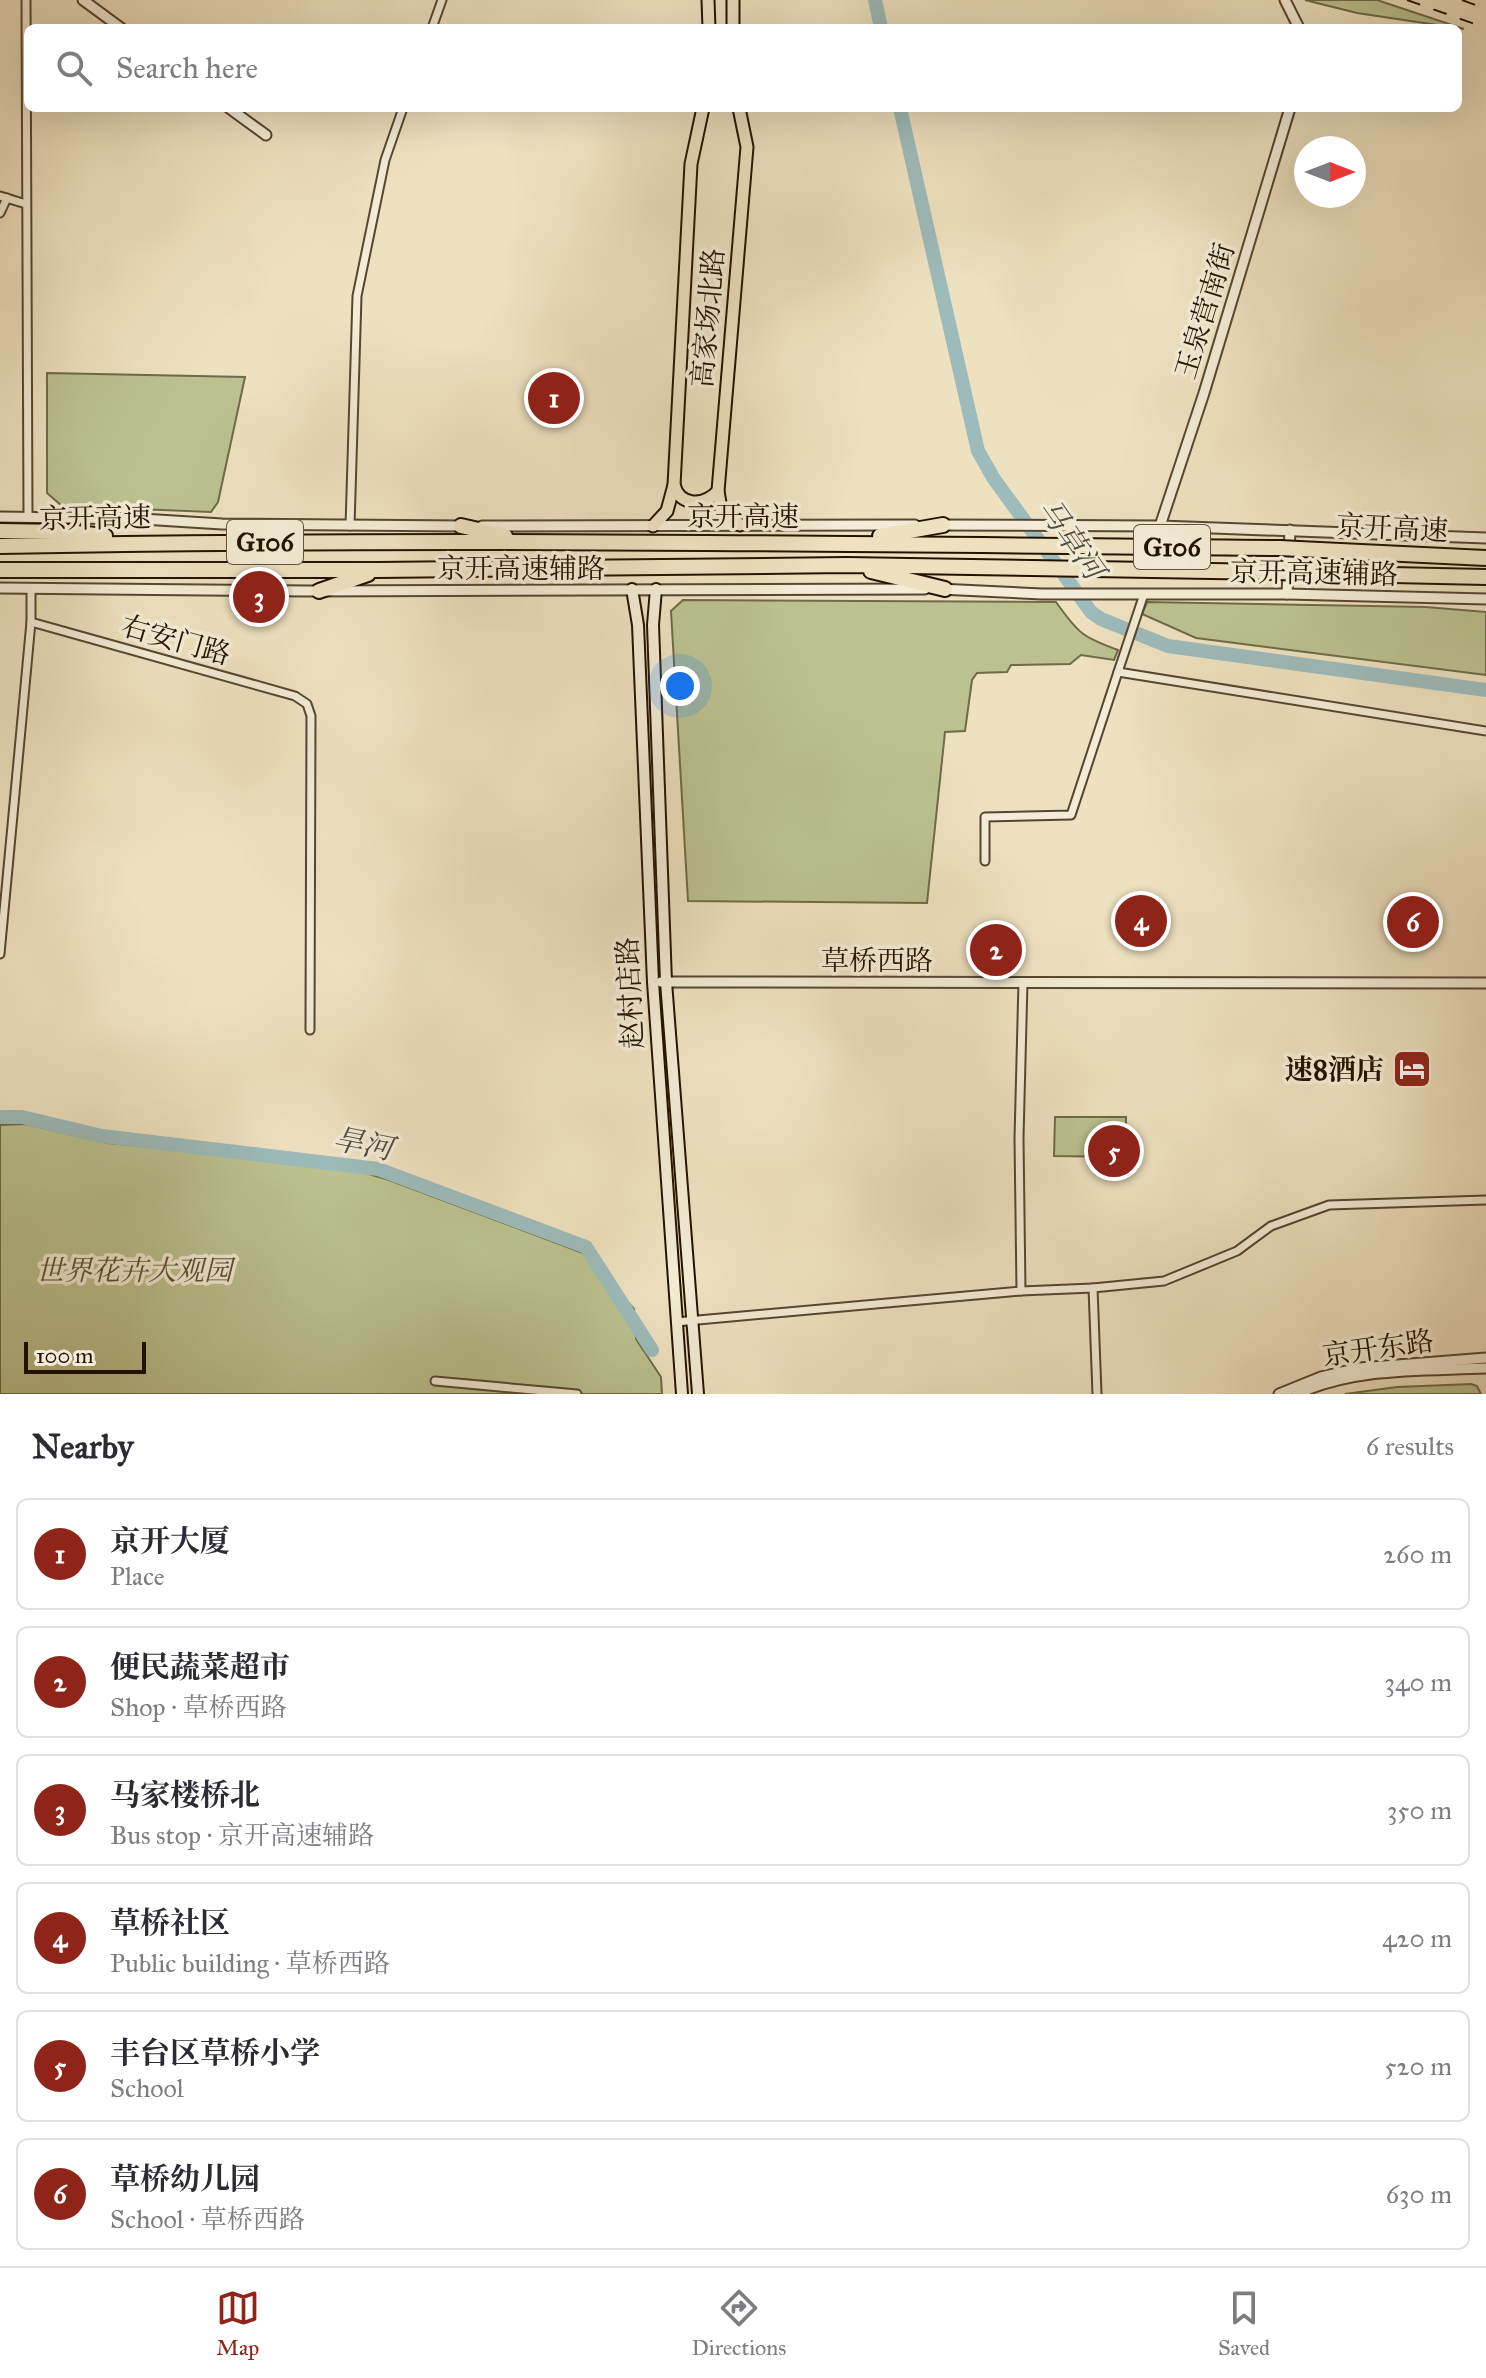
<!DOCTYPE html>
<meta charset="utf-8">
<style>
:root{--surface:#fff;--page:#f2f2f3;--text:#2b2b33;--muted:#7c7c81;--line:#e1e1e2;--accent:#8f2418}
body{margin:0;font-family:"IM FELL Great Primer","Noto Serif SC",serif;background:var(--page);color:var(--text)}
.compass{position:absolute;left:1294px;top:136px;width:72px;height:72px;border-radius:50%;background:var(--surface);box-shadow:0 8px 32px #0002;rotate:90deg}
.scale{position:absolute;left:24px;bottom:20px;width:122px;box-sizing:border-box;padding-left:8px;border:4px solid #231200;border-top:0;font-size:22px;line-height:28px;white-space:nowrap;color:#231200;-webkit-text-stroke:6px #f4ecd6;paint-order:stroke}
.you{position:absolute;left:680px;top:686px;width:28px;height:28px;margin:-20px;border:6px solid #fff;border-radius:50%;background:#1a73e8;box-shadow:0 0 0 12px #1a73e833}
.badge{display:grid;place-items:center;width:52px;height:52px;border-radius:50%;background:var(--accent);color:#fff;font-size:26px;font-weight:700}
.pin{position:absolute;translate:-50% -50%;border:4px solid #fff;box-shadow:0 2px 8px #0006}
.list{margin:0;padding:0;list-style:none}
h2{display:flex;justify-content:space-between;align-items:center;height:104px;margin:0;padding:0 32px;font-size:34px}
h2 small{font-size:26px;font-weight:400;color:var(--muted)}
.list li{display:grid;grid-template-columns:52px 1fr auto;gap:24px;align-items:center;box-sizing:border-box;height:112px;margin:0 16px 16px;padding:0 16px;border:2px solid var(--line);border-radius:12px}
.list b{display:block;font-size:30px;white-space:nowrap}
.list p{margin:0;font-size:26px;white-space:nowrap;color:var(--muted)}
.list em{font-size:26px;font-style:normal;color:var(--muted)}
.icon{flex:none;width:44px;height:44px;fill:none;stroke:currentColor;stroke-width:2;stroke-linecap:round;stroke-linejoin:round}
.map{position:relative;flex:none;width:1486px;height:1394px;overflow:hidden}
.search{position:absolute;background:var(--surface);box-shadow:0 8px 32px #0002;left:24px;right:24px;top:24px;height:88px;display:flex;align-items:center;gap:20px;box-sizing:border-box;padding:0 28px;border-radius:12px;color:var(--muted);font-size:30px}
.sheet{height:872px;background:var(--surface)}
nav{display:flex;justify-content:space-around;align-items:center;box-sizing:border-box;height:112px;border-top:2px solid var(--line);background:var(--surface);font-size:22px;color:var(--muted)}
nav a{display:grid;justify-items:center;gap:4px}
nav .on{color:var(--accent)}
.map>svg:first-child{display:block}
.green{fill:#bbc290;stroke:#6f6a48;stroke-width:2}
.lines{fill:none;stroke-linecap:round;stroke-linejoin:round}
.river{stroke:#9dbbbb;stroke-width:14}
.minor-casing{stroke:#564630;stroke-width:11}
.tertiary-casing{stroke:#564630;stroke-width:13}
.secondary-casing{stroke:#231200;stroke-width:14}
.primary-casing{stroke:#231200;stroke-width:15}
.motorway-casing{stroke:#231200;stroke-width:18}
.minor{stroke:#f4ecd6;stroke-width:7}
.tertiary{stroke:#f4ecd6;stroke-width:9}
.secondary{stroke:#f4ecd6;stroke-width:10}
.primary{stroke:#eee1c0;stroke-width:11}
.motorway{stroke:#eee1c0;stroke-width:14}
.rail{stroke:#231200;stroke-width:2;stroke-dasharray:14 14;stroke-linecap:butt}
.motorway-bridge-casing{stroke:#231200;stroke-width:18;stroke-linecap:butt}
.motorway-bridge{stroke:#eee1c0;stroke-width:14}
.labels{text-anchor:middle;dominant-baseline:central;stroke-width:7;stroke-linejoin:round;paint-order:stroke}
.shield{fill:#f4ecd6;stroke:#625340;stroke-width:2}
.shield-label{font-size:26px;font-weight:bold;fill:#231200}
.street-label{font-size:28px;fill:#231200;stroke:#f4ecd6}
.poi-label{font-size:28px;font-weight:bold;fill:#231200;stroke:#f4ecd6;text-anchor:end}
.park-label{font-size:28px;font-style:italic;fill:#585032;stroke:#f4ecd6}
.water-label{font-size:30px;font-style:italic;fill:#4e4d41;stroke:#f4ecd6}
</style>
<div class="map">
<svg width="1486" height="1394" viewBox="0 0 1486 1394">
<rect width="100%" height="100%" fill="#eee1c0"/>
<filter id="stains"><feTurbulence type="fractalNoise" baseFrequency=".0025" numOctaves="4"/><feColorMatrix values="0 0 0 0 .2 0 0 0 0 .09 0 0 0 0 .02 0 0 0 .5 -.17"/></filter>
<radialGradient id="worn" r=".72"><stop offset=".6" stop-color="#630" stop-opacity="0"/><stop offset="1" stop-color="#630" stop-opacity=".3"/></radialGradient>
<g class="green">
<path d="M1305,0H1377L1464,29L1357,13Z"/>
<path d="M47,373L245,377L218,502L211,512L62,506L47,493Z"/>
<path d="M683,600L1056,602C1078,633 1082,637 1118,650L1114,660L1081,655L1070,664L1011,665L1007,672L977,673L972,680L965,731L945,732L927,903L688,901L671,611Z"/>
<path d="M1147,602L1426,607L1486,612V675L1196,638L1142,614Z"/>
<path d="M1055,1117H1126V1157L1054,1156Z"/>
<path d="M26,1124L108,1143L336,1164L389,1180L583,1253L634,1309L636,1339L661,1377L662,1394H0V1125Z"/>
<path d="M1471,1384L1477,1386L1481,1394H1345L1397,1387Z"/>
</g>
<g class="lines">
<g class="river">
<path d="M875,0L881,28"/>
<path d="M900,108L978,451L994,479L1091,612L1101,619L1168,646L1486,690"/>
<path d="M0,1117H22L102,1136L378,1169L586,1247L652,1350"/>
</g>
<g class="minor-casing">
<g id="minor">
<path d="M26,0L28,517"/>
<path d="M432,28L442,0"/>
<path d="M0,196L26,204"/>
<path d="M0,213L7,198"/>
<path d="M350,526L357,296L385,160L403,108"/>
<path d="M1144,594L1118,672L1486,731"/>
<path d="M31,622L295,696L307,704L311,716L310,1030"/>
<path d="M985,861V817L1071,815L1118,672"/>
<path d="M0,954L31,622V588"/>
<path d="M1021,1291L1019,1138L1023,982"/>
<path d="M676,1322L1021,1291L1093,1288"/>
<path d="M435,1381L577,1394"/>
<path d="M1097,1394L1093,1288L1164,1281L1237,1251L1271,1226L1329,1205L1486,1200"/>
</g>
</g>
<g class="tertiary-casing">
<g id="tertiary">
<path d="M83,0L121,28"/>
<path d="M1285,0L1299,28"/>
<path d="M229,108L266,135"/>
<path d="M0,517L142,519L222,524L463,526"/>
<path d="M938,525L1160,526L1486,538"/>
<path d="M482,526L915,525"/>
<path d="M1160,526L1204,393L1290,108"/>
<path d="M0,588L308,591L925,589"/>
<path d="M939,589L1042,594H1287L1486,599"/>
<path d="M1287,594L1290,530"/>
<path d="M661,982L1486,983"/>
<path d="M1279,1394L1321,1377L1359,1368L1486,1358"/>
<path d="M1297,1394C1356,1367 1423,1371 1486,1368"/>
</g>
</g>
<g class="secondary-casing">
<g id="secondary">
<path d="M632,589L638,625L653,982L682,1394"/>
<path d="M656,589L653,625L666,982L698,1394"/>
</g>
</g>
<g class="primary-casing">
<g id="primary">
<path d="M708,0L709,28"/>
<path d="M733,28V0"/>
<path d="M739,108L747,147L718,491L721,509L740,525"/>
<path d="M674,485C680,507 704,506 718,491"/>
<path d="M653,526L667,511L674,485L691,164L703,108"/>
</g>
</g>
<g class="motorway-casing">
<g id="motorway">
<path d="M461,526L505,536"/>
<path d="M0,531L67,532L105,536"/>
<path d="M880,536L943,525"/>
<path d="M0,546C427,538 853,544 1280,548"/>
<path d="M1299,549L1486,558"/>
<path d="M0,570H378L847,565L1279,572"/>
<path d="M871,571L945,589"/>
<path d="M1298,573L1486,577"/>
<path d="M319,591L368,574"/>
</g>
</g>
<use href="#minor" class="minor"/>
<use href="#tertiary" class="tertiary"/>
<use href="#secondary" class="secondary"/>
<use href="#primary" class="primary"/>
<use href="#motorway" class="motorway"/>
<g class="rail">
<path d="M1407,0L1486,28"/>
<path d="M1462,0L1486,9"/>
</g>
<g class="motorway-bridge-casing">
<g id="motorway-bridge">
<path d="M1280,548L1299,549"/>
<path d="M1279,572L1298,573"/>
</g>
</g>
<use href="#motorway-bridge" class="motorway-bridge"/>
</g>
<defs>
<g id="hotel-square" transform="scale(2)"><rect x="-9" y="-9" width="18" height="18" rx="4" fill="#8f2418" stroke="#f4ecd6"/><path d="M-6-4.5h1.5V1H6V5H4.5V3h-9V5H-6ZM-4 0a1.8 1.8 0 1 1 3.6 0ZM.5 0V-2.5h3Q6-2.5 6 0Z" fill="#fff"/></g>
</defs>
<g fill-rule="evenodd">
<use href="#hotel-square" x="1412" y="1069"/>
</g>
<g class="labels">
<g class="shield">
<rect x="227" y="520" width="76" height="44" rx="6"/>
<rect x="1134" y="525" width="76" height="44" rx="6"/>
</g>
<g class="shield-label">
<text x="265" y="542">G106</text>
<text x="1172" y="547">G106</text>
</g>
<g class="street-label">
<text transform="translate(1205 311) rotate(-73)">玉泉营南街</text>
<text transform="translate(708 318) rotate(-85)">高家场北路</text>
<text x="743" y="516">京开高速</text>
<text transform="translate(95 518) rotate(-1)">京开高速</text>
<text transform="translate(1392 528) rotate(3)">京开高速</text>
<text x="521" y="568">京开高速辅路</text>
<text transform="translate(1314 573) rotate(1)">京开高速辅路</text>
<text transform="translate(176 640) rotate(16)">右安门路</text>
<text x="877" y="960">草桥西路</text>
<text transform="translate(630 993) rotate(-93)">赵村店路</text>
<text transform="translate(1378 1348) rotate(-8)">京开东路</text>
</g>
<g class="poi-label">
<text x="1384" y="1069">速8酒店</text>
</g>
<g class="park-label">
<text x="134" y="1270">世界花卉大观园</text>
</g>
<g class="water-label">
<text transform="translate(1071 539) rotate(55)">马草河</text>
<text transform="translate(363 1144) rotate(11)">旱河</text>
</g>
</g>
<rect width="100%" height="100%" filter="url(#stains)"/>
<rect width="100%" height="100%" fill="url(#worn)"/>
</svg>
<svg class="compass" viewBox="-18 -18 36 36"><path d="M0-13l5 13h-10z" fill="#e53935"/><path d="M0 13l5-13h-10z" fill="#7c7c81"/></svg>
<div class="scale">100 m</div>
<div class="you"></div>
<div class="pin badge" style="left:554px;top:398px">1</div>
<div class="pin badge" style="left:996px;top:950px">2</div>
<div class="pin badge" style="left:259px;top:597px">3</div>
<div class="pin badge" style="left:1141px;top:921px">4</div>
<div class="pin badge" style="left:1114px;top:1151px">5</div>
<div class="pin badge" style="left:1413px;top:922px">6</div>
<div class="search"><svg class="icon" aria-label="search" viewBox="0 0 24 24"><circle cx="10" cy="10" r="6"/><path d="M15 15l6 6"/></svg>Search here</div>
</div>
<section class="sheet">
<h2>Nearby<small>6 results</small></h2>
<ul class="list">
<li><span class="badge">1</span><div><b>京开大厦</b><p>Place</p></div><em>260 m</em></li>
<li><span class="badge">2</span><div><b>便民蔬菜超市</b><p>Shop · 草桥西路</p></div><em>340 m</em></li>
<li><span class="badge">3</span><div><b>马家楼桥北</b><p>Bus stop · 京开高速辅路</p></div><em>350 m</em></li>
<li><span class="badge">4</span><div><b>草桥社区</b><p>Public building · 草桥西路</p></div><em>420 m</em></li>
<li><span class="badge">5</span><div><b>丰台区草桥小学</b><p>School</p></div><em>520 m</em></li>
<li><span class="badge">6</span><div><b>草桥幼儿园</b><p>School · 草桥西路</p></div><em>630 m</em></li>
</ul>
</section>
<nav>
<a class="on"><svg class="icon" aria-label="map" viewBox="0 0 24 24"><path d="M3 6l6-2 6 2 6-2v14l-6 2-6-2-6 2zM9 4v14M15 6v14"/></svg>Map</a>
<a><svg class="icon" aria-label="directions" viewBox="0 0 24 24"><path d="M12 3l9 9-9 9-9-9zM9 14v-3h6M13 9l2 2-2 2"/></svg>Directions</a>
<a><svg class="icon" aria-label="saved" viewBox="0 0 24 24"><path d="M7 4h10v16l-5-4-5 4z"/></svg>Saved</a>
</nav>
